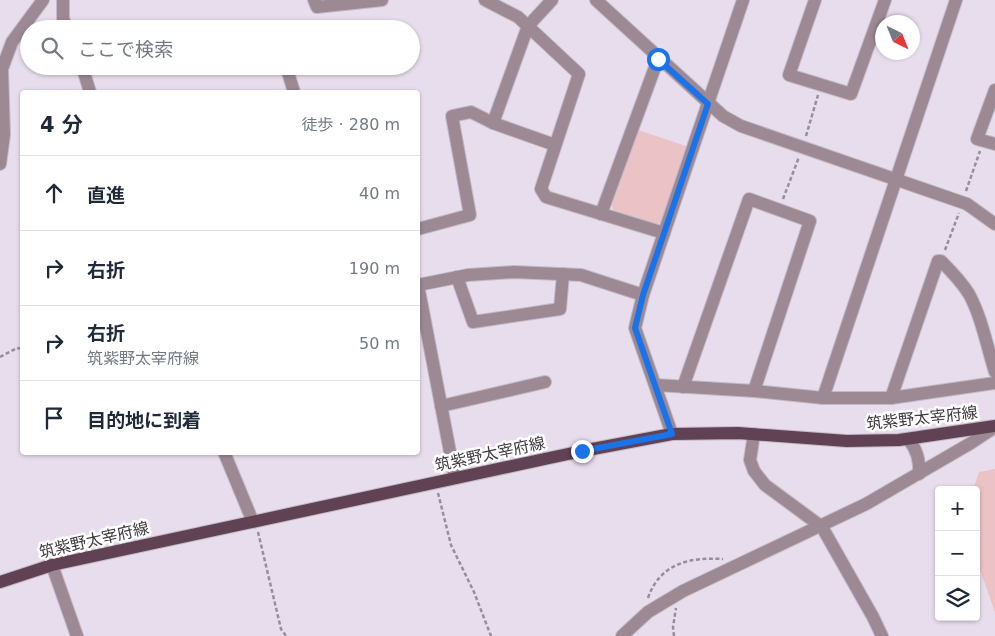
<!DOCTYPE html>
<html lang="ja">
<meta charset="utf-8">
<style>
:root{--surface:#fff;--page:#f2f2f3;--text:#1f2937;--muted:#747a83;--line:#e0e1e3}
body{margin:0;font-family:"DejaVu Sans","Noto Sans JP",sans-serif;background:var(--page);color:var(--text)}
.controls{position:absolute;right:15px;bottom:15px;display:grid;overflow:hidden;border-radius:5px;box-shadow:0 1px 4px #0004}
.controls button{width:45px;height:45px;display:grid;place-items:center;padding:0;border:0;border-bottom:1px solid var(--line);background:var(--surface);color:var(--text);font:25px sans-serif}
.compass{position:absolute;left:875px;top:15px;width:45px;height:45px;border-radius:50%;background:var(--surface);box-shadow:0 1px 4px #0004;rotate:137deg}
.stop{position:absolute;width:15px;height:15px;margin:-11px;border:4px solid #1a73e8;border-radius:50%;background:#fff}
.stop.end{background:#1a73e8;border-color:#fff;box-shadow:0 1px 5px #0008}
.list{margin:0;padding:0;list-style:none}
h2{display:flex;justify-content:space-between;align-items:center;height:65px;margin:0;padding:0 20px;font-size:21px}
h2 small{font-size:16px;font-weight:400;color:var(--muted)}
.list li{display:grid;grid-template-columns:32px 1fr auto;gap:15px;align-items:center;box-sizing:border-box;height:75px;padding:0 20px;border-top:1px solid var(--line)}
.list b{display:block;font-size:19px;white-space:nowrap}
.list p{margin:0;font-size:16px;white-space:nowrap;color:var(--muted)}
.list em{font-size:16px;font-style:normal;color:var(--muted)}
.icon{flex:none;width:28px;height:28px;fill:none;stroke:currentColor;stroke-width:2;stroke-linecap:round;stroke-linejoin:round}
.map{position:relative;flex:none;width:995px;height:636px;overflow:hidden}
.search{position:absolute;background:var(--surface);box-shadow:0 1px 4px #0004;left:20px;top:20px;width:400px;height:55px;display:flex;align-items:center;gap:12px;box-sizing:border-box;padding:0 18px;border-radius:28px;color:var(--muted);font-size:19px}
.panel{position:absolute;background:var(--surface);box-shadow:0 1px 4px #0004;left:20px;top:90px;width:400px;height:365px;border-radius:5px}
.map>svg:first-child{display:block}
.green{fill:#ebc2c6}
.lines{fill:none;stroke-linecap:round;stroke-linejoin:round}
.minor-casing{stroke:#c3b9c6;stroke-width:14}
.major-casing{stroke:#c3b9c6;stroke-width:14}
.path{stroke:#968e99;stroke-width:2.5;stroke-dasharray:4 2.5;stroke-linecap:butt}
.minor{stroke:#9c8994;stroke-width:12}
.major{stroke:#614254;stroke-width:12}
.route{stroke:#1a73e8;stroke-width:6}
.labels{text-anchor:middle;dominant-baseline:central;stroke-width:5;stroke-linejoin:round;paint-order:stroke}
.street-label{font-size:16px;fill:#3e3a40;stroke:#fff}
</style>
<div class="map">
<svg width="995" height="636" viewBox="0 0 995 636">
<rect width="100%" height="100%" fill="#e8ddec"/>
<g class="green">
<path d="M638,130L689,147L663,222L654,225L615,213L611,204Z"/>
<path d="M995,469V612L976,559V490H973L979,472Z"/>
</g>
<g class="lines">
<g class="minor-casing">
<g id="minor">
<path d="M63,0V18L67,29"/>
<path d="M314,0L317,7L382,0"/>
<path d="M485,0L518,17L579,74L541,189L546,197L664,233"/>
<path d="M552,0L528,26L493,123L555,145"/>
<path d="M596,0L723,116L741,126L967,204L995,224"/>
<path d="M815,0L789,75L851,94L885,0"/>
<path d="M82,66L90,92"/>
<path d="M286,66L294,92"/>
<path d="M995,90L977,139L995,144"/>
<path d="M0,164L4,135L2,69L12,42L43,0"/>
<path d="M601,214L658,59"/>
<path d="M418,229L470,215L452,116L471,112L493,123"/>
<path d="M457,277L473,322L560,309L563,274"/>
<path d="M418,285L468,275L514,272L581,275L643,295"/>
<path d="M418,285L455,478"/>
<path d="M656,385L754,391L823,398H891L995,383"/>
<path d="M683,387L749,199L810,221L754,391"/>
<path d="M823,398L956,0"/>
<path d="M891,398L938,261H941C951,271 961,281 969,294C982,318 987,347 995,372"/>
<path d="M441,406L545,382"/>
<path d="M672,434L635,328L643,295L743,0"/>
<path d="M754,434L750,460L754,471L765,485L822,527L873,617L882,636"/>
<path d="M908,439C917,449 920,460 919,474"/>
<path d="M224,452L253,522"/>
<path d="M52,565L77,636"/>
<path d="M622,636L648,612L683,591L866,504L971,443L995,427"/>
</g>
</g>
<g class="major-casing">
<path id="major" d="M0,582L52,565L582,451L672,434L738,433L847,441L899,440L995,426"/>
</g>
<g class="path">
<path d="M806,136L818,95"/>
<path d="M966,191L980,151"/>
<path d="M783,199L799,157"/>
<path d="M945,250L959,213"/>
<path d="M0,357L17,348L22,349"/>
<path d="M438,493L451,545L474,592L491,636"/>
<path d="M258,532L281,629L286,636"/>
<path d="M648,598C660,563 690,557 723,559"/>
<path d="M674,636L673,627L676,608"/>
</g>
<use href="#minor" class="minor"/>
<use href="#major" class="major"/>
</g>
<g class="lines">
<path class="route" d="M582,451L672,434L635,328L643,295L708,104L658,59"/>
</g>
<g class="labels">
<g class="street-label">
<text transform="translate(922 418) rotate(-6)">筑紫野太宰府線</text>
<text transform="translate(490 454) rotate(-12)">筑紫野太宰府線</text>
<text transform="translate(94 540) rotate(-13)">筑紫野太宰府線</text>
</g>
</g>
</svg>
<div class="controls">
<button>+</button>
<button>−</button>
<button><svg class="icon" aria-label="layers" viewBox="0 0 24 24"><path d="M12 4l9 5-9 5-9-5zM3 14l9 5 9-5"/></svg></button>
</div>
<svg class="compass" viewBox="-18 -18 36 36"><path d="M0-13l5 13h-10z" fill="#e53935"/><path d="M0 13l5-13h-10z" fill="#747a83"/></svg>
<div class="stop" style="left:658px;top:59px"></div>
<div class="stop end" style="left:582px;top:451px"></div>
<div class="search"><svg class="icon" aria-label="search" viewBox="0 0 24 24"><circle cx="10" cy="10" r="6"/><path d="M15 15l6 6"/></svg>ここで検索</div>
<section class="panel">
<h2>4 分<small>徒歩 · 280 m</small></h2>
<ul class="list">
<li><svg class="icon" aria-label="ahead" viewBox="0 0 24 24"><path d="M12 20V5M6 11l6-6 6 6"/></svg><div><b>直進</b></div><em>40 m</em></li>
<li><svg class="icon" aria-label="right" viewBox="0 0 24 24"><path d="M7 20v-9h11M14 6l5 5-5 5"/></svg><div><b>右折</b></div><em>190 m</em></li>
<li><svg class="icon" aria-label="right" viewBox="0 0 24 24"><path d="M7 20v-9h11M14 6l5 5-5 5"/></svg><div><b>右折</b><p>筑紫野太宰府線</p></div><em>50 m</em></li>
<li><svg class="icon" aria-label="arrive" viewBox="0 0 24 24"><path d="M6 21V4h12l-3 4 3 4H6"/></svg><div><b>目的地に到着</b></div></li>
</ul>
</section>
</div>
